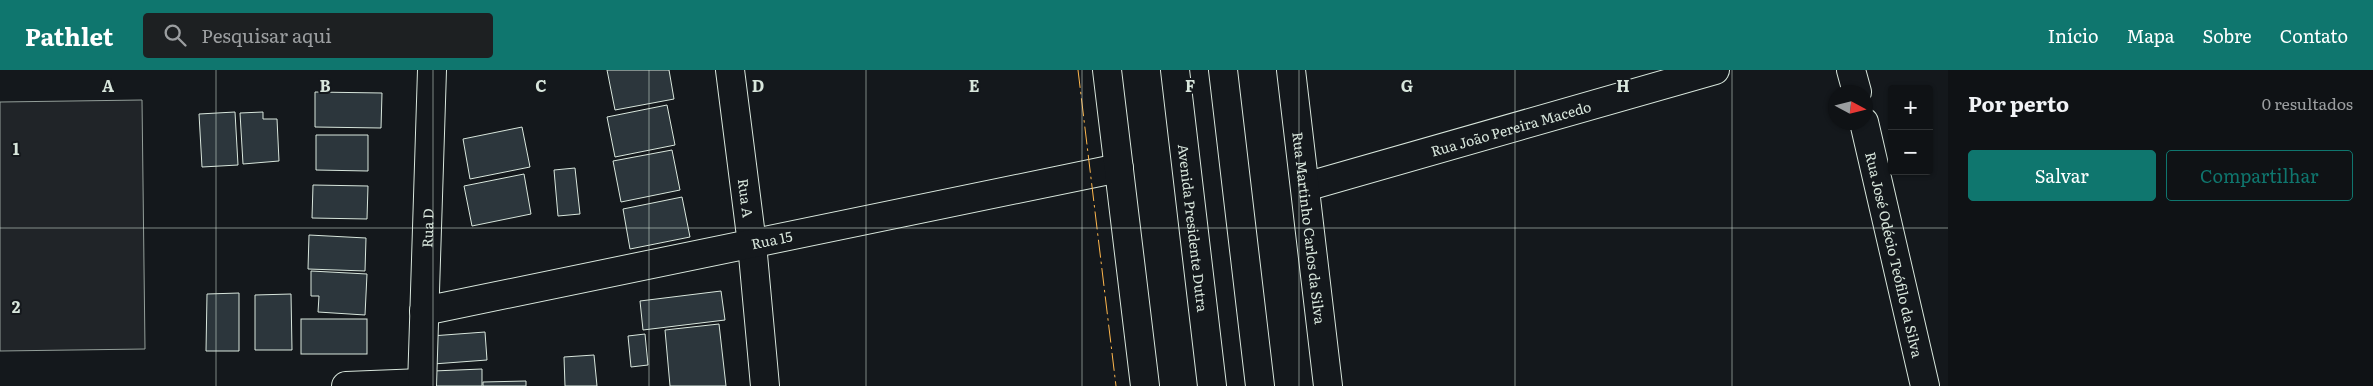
<!DOCTYPE html>
<html lang="pt">
<meta charset="utf-8">
<style>
:root{--surface:#0f1215;--page:#1d2022;--text:#f1f3f6;--muted:#9b9ea0;--line:#2f3234;--accent:#0f766e}
body{margin:0;font-family:Literata,serif;background:var(--page);color:var(--text)}
.controls{position:absolute;right:15px;top:15px;display:grid;overflow:hidden;border-radius:5px;box-shadow:0 1px 4px #0004}
.controls button{width:45px;height:45px;display:grid;place-items:center;padding:0;border:0;border-bottom:1px solid var(--line);background:var(--surface);color:var(--text);font:25px sans-serif}
.compass{position:absolute;left:1828px;top:15px;width:45px;height:45px;border-radius:50%;background:var(--surface);box-shadow:0 1px 4px #0004;rotate:97deg}
.list{margin:0;padding:0;list-style:none}
h2{display:flex;justify-content:space-between;align-items:center;height:65px;margin:0;padding:0 20px;font-size:21px}
h2 small{font-size:16px;font-weight:400;color:var(--muted)}
.actions{display:flex;gap:10px;padding:15px 20px}
.actions a{flex:1;padding:11px 0;border:1px solid var(--accent);border-radius:5px;text-align:center;font-size:18px;color:var(--accent)}
.actions .main{background:var(--accent);color:#fff}
.icon{flex:none;width:28px;height:28px;fill:none;stroke:currentColor;stroke-width:2;stroke-linecap:round;stroke-linejoin:round}
.map{position:relative;flex:none;width:1948px;height:316px;overflow:hidden}
header{display:flex;align-items:center;gap:30px;box-sizing:border-box;height:70px;padding:0 25px;background:var(--accent);color:#fff}
header strong{font-size:24px}
nav{display:flex;gap:28px;margin-inline-start:auto;font-size:18px}
.search{width:350px;height:45px;background:var(--page);display:flex;align-items:center;gap:12px;box-sizing:border-box;padding:0 18px;border-radius:5px;color:var(--muted);font-size:19px}
main{display:flex}
aside{flex:1;background:var(--surface)}
.map>svg:first-child{display:block}
.green{fill:#202428;stroke:#939e99}
.building{fill:#2c363c;stroke:#d8e6dc}
.lines{fill:none;stroke-linecap:round;stroke-linejoin:round}
.street-casing{stroke:#d8e6dc;stroke-width:30}
.secondary-casing{stroke:#d8e6dc;stroke-width:30}
.highway-casing{stroke:#d8e6dc;stroke-width:30}
.street{stroke:#14181c;stroke-width:28}
.secondary{stroke:#14181c;stroke-width:28}
.highway{stroke:#14181c;stroke-width:28}
.power{stroke:#ffb74d;stroke-width:1;stroke-dasharray:18 4 2.5 4;stroke-linecap:butt}
.grid{fill:none;stroke:#d8e6dc;stroke-width:1;stroke-opacity:0.55}
.labels{text-anchor:middle;dominant-baseline:central;stroke-width:4;stroke-linejoin:round;paint-order:stroke}
.street-label{font-size:14px;fill:#d8e6dc;stroke:#14181c}
.grid-label{font-size:16px;text-anchor:middle;font-weight:bold;fill:#d8e6dc;stroke:#14181c;stroke-width:4;stroke-linejoin:round;paint-order:stroke}
</style>
<header>
<strong>Pathlet</strong>
<div class="search"><svg class="icon" aria-label="search" viewBox="0 0 24 24"><circle cx="10" cy="10" r="6"/><path d="M15 15l6 6"/></svg>Pesquisar aqui</div>
<nav><a>Início</a><a>Mapa</a><a>Sobre</a><a>Contato</a></nav>
</header>
<main>
<div class="map">
<svg width="1948" height="316" viewBox="0 0 1948 316">
<rect width="100%" height="100%" fill="#14181c"/>
<path class="green" d="M142,30L145,279L0,281V32Z"/>
<g class="building">
<path d="M607,0H669L674,29L615,40Z"/>
<path d="M315,22L382,23L381,58L315,57Z"/>
<path d="M667,35L675,75L615,87L607,47Z"/>
<path d="M235,42L238,95L202,97L199,44Z"/>
<path d="M263,42V49H277L279,91L243,94L240,43Z"/>
<path d="M522,57L530,97L470,109L463,69Z"/>
<path d="M316,65H368V101L316,100Z"/>
<path d="M672,80L680,120L621,132L613,91Z"/>
<path d="M575,98L580,144L558,146L554,100Z"/>
<path d="M524,104L531,144L472,156L464,116Z"/>
<path d="M313,115L368,116L367,149L312,148Z"/>
<path d="M682,127L690,167L630,179L623,139Z"/>
<path d="M309,165L366,168L365,201L308,199Z"/>
<path d="M311,201L367,204L365,245L318,242L319,226H311Z"/>
<path d="M721,221L725,250L643,260L640,231Z"/>
<path d="M239,223V281H206L207,224Z"/>
<path d="M291,224L292,280H255V225Z"/>
<rect x="301" y="249" width="66" height="35"/>
<path d="M719,254L726,316H670L665,260Z"/>
<path d="M485,262L487,290L433,294L431,266Z"/>
<path d="M645,264L648,295L631,297L628,266Z"/>
<path d="M594,285L597,316H565L564,287Z"/>
<path d="M482,299V316H434L433,301Z"/>
<path d="M526,311V316H483V312Z"/>
</g>
<g class="lines">
<g class="street-casing">
<g id="street">
<path id="s1" d="M730,0L752,174L765,316"/>
<path d="M1851,0L1857,22"/>
<path id="s2" d="M1864,52L1925,316"/>
<path id="s3" d="M1305,117L1715,0"/>
<path id="s4" d="M424,241L1119,98"/>
<path d="M346,316L422,313"/>
<path id="s5" d="M422,316L432,0"/>
</g>
</g>
<g class="secondary-casing">
<g id="secondary">
<path d="M1107,0L1145,316"/>
<path id="s6" d="M1291,0L1328,316"/>
</g>
</g>
<g class="highway-casing">
<g id="highway">
<path id="s7" d="M1175,0L1212,316"/>
<path d="M1223,0L1260,316"/>
</g>
</g>
<use href="#street" class="street"/>
<use href="#secondary" class="secondary"/>
<use href="#highway" class="highway"/>
<path class="power" d="M1078,0L1116,316"/>
</g>
<path class="grid" d="M216,0V316M433,0V316M649,0V316M866,0V316M1082,0V316M1299,0V316M1515,0V316M1732,0V316M0,158H1948"/>
<g class="labels">
<g class="street-label">
<text stroke="none"><textPath href="#s3" startOffset="214">Rua João Pereira Macedo</textPath></text>
<text stroke="none"><textPath href="#s1" startOffset="129">Rua A</textPath></text>
<text stroke="none"><textPath href="#s5" startOffset="158">Rua D</textPath></text>
<text stroke="none"><textPath href="#s7" startOffset="159">Avenida Presidente Dutra</textPath></text>
<text stroke="none"><textPath href="#s6" startOffset="159">Rua Martinho Carlos da Silva</textPath></text>
<text stroke="none"><textPath href="#s4" startOffset="355">Rua 15</textPath></text>
<text stroke="none"><textPath href="#s2" startOffset="136">Rua José Odécio Teófilo da Silva</textPath></text>
</g>
</g>
<g class="grid-label">
<text x="108" y="22">A</text>
<text x="325" y="22">B</text>
<text x="541" y="22">C</text>
<text x="758" y="22">D</text>
<text x="974" y="22">E</text>
<text x="1190" y="22">F</text>
<text x="1407" y="22">G</text>
<text x="1623" y="22">H</text>
<text x="16" y="85">1</text>
<text x="16" y="243">2</text>
</g>
</svg>
<div class="controls">
<button>+</button>
<button>−</button>
</div>
<svg class="compass" viewBox="-18 -18 36 36"><path d="M0-13l5 13h-10z" fill="#e53935"/><path d="M0 13l5-13h-10z" fill="#9b9ea0"/></svg>
</div>
<aside>
<h2>Por perto<small>0 resultados</small></h2>
<ul class="list">
</ul>
<div class="actions"><a class="main">Salvar</a><a>Compartilhar</a></div>
</aside>
</main>
